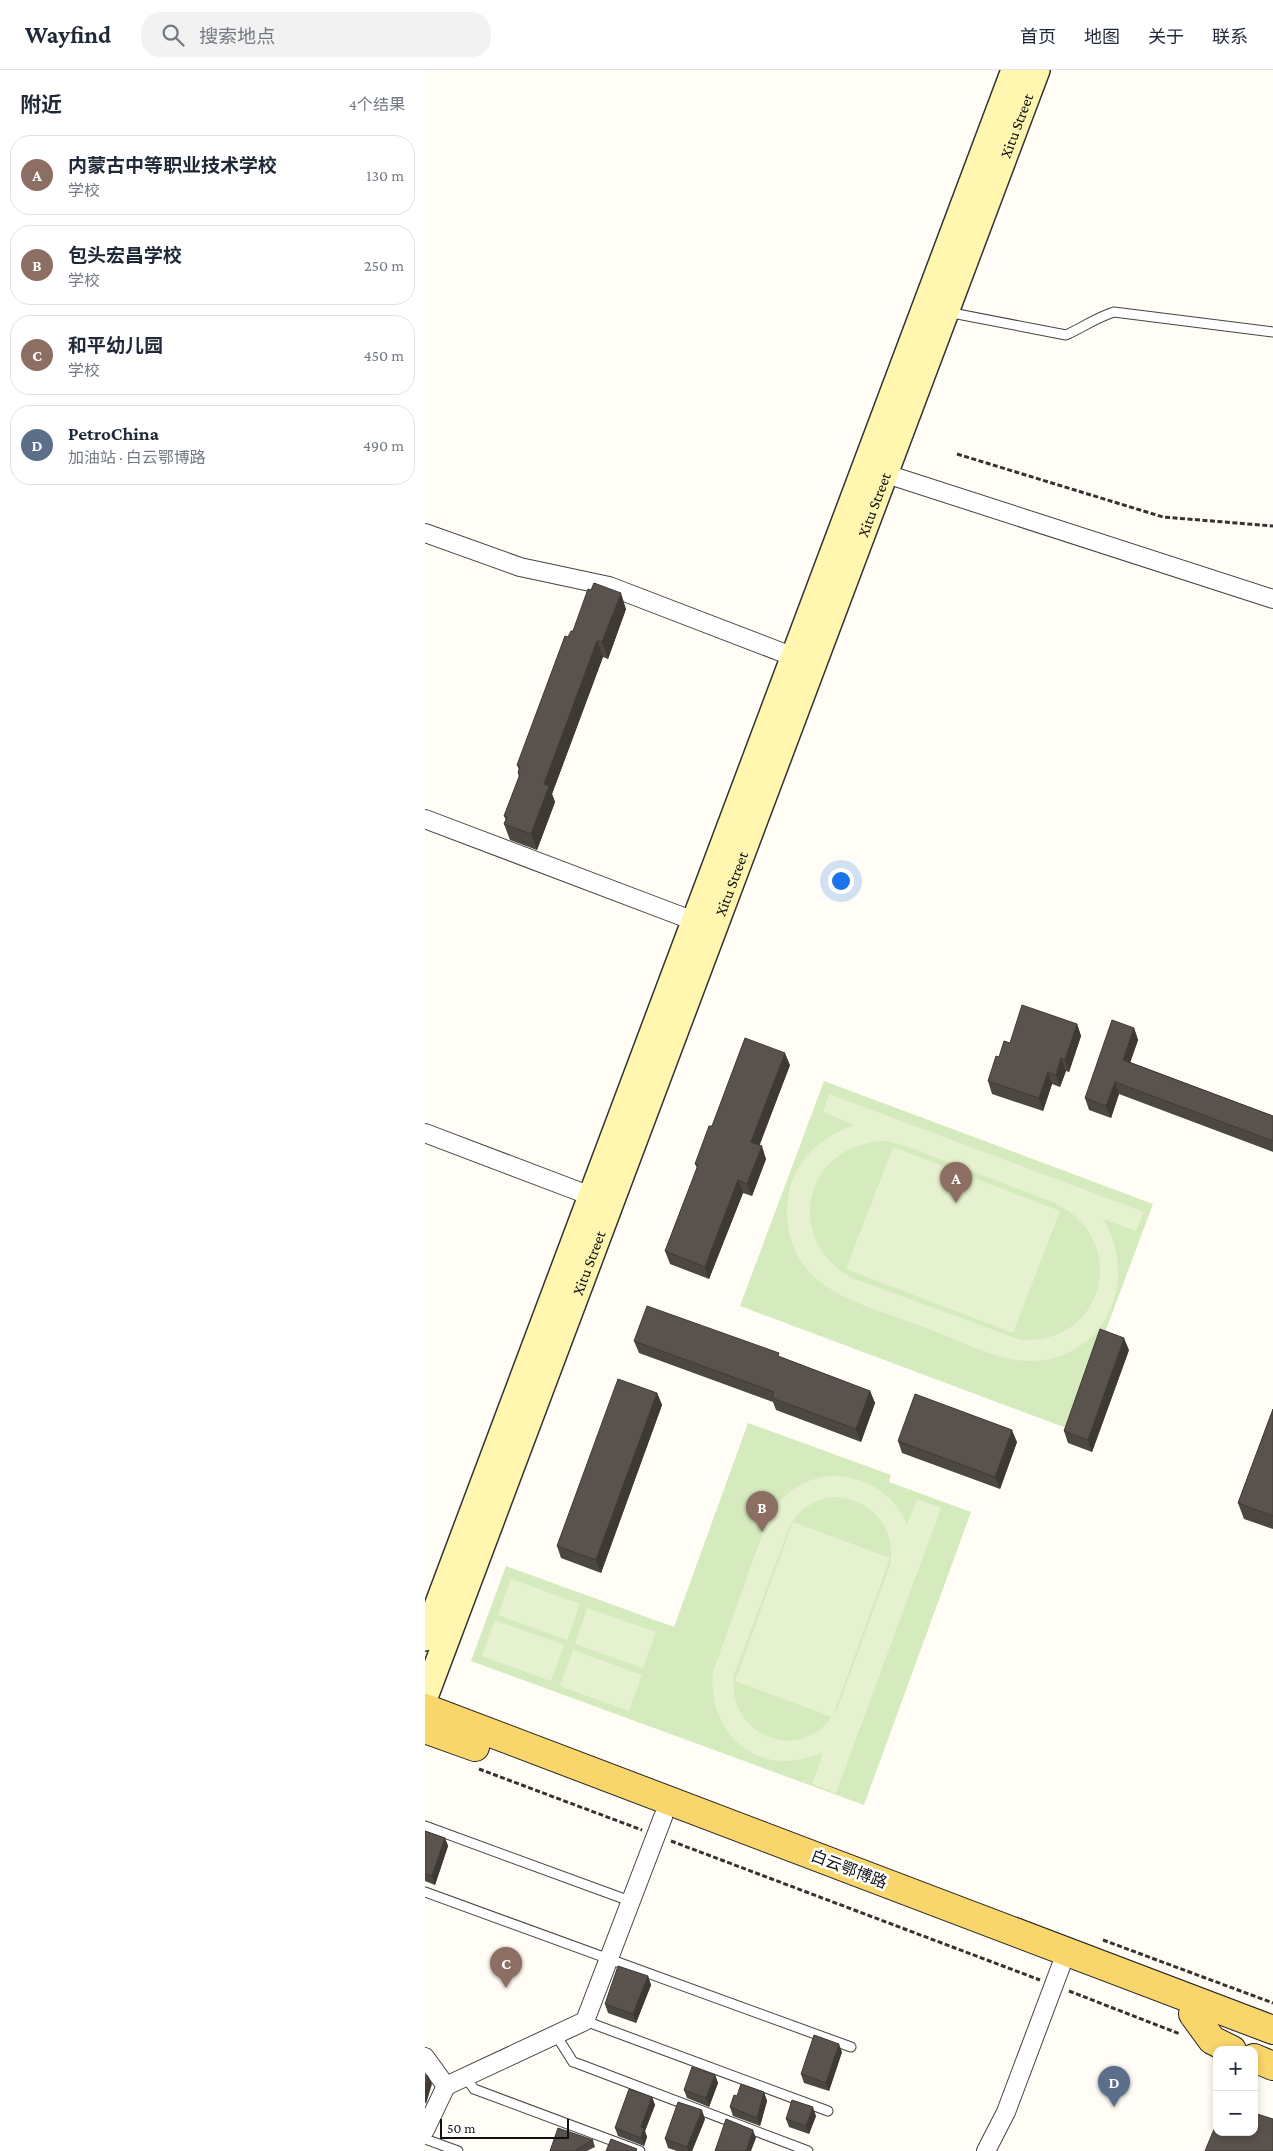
<!DOCTYPE html>
<html lang="zh">
<meta charset="utf-8">
<style>
:root{--surface:#fff;--page:#f2f2f3;--text:#1f2937;--muted:#747a83;--line:#e0e1e3;--accent:#c4262e}
body{margin:0;font-family:"Crimson Pro","Noto Sans SC",serif;background:var(--page);color:var(--text)}
.controls{position:absolute;right:15px;bottom:15px;display:grid;overflow:hidden;border-radius:10px;box-shadow:0 2px 8px #0003}
.controls button{width:45px;height:45px;display:grid;place-items:center;padding:0;border:0;border-bottom:1px solid var(--line);background:var(--surface);color:var(--text);font:25px sans-serif}
.scale{position:absolute;left:15px;bottom:12px;width:129px;box-sizing:border-box;padding-left:5px;border:2px solid #111;border-top:0;font-size:14px;line-height:18px;white-space:nowrap;color:#111;-webkit-text-stroke:4px #fff;paint-order:stroke}
.you{position:absolute;left:415px;top:810px;width:18px;height:18px;margin:-12px;border:4px solid #fff;border-radius:50%;background:#1a73e8;box-shadow:0 0 0 8px #1a73e833}
.badge{display:grid;place-items:center;width:32px;height:32px;border-radius:50%;background:var(--accent);color:#fff;font-size:16px;font-weight:700}
.pin{position:absolute;translate:-50% -41px;filter:drop-shadow(0 1px 2px #0008)}
.pin::after{content:'';position:absolute;top:26px;width:18px;height:15px;background:inherit;clip-path:polygon(0 0,100% 0,50% 100%)}
.list{margin:0;padding:0;list-style:none}
h2{display:flex;justify-content:space-between;align-items:center;height:65px;margin:0;padding:0 20px;font-size:21px}
h2 small{font-size:16px;font-weight:400;color:var(--muted)}
.list li{display:grid;grid-template-columns:32px 1fr auto;gap:15px;align-items:center;box-sizing:border-box;height:80px;margin:0 10px 10px;padding:0 10px;border:1px solid var(--line);border-radius:20px}
.list b{display:block;font-size:19px;white-space:nowrap}
.list p{margin:0;font-size:16px;white-space:nowrap;color:var(--muted)}
.list em{font-size:16px;font-style:normal;color:var(--muted)}
.icon{flex:none;width:28px;height:28px;fill:none;stroke:currentColor;stroke-width:2;stroke-linecap:round;stroke-linejoin:round}
.map{position:relative;flex:none;width:848px;height:2081px;overflow:hidden}
header{display:flex;align-items:center;gap:30px;box-sizing:border-box;height:70px;padding:0 25px;background:var(--surface);border-bottom:1px solid var(--line)}
header strong{font-size:24px}
nav{display:flex;gap:28px;margin-inline-start:auto;font-size:18px}
.search{width:350px;height:45px;background:var(--page);display:flex;align-items:center;gap:12px;box-sizing:border-box;padding:0 18px;border-radius:20px;color:var(--muted);font-size:19px}
main{display:flex}
aside{flex:1;background:var(--surface)}
.map>svg:first-child{display:block}
.green{fill:#d5ebbd}
.pitch{fill:#e6f2cf;fill-rule:evenodd}
.lines{fill:none;stroke-linecap:round;stroke-linejoin:round}
.service-casing{stroke:#444;stroke-width:11}
.minor-casing{stroke:#444;stroke-width:20}
.secondary-casing{stroke:#333;stroke-width:28}
.primary-casing{stroke:#222;stroke-width:30}
.path{stroke:#333;stroke-width:3;stroke-dasharray:5 2.5;stroke-linecap:butt}
.service{stroke:#fff;stroke-width:9}
.minor{stroke:#fff;stroke-width:18}
.secondary{stroke:#fff6b0;stroke-width:25}
.primary{stroke:#f9d66b;stroke-width:28}
.wall{fill:#4d4742}
.shaded-wall{fill:#3f3936}
.building{fill:#5a524d;stroke:#3f3936}
.labels{text-anchor:middle;dominant-baseline:central;stroke-width:5;stroke-linejoin:round;paint-order:stroke}
.street-label{font-size:16px;fill:#111;stroke:#fff}
</style>
<header>
<strong>Wayfind</strong>
<div class="search"><svg class="icon" aria-label="search" viewBox="0 0 24 24"><circle cx="10" cy="10" r="6"/><path d="M15 15l6 6"/></svg>搜索地点</div>
<nav><a>首页</a><a>地图</a><a>关于</a><a>联系</a></nav>
</header>
<main>
<aside>
<h2>附近<small>4个结果</small></h2>
<ul class="list">
<li><span class="badge" style="background:#8d6e63">A</span><div><b>内蒙古中等职业技术学校</b><p>学校</p></div><em>130 m</em></li>
<li><span class="badge" style="background:#8d6e63">B</span><div><b>包头宏昌学校</b><p>学校</p></div><em>250 m</em></li>
<li><span class="badge" style="background:#8d6e63">C</span><div><b>和平幼儿园</b><p>学校</p></div><em>450 m</em></li>
<li><span class="badge" style="background:#5c6f8a">D</span><div><b>PetroChina</b><p>加油站 · 白云鄂博路</p></div><em>490 m</em></li>
</ul>
</aside>
<div class="map">
<svg width="848" height="2081" viewBox="0 0 848 2081">
<rect width="100%" height="100%" fill="#fffdf5"/>
<g class="green">
<path d="M399,1011L728,1134L644,1359L315,1236Z"/>
<path d="M323,1353L466,1405L464,1412L546,1442L439,1735L46,1591L81,1496L249,1557Z"/>
</g>
<g class="pitch">
<path d="M404,1024L719,1142L711,1161L678,1149C720,1220 669,1305 585,1289C554,1282 523,1266 493,1255C444,1236 380,1224 365,1166C361,1150 361,1133 365,1118C375,1085 399,1065 430,1055L398,1042ZM461,1071L481,1076L630,1133C706,1170 680,1275 596,1270L427,1208C356,1169 380,1072 461,1071Z"/>
<path d="M468,1077L635,1141L588,1263L421,1199Z"/>
<path d="M405,1406C438,1405 470,1423 482,1455L492,1429L516,1438L411,1723L387,1714L398,1683C385,1687 374,1691 360,1691C312,1691 283,1647 288,1602L344,1446C358,1423 378,1409 405,1406ZM409,1427C447,1428 472,1459 465,1496L411,1642L408,1645L465,1488L368,1452L310,1611L407,1647C372,1695 301,1664 309,1605L365,1455C375,1438 390,1429 409,1427Z"/>
<path d="M86,1509L155,1534L142,1570L73,1545Z"/>
<path d="M162,1538L231,1562L218,1598L150,1574Z"/>
<path d="M70,1550L139,1575L126,1611L57,1586Z"/>
<path d="M148,1580L217,1605L204,1641L135,1616Z"/>
</g>
<g class="lines">
<g class="service-casing">
<g id="service">
<path d="M522,242L641,265C659,257 670,248 689,242L848,262"/>
<path d="M0,1756L205,1831"/>
<path d="M0,1822L426,1977"/>
<path d="M160,1951L403,2041"/>
<path d="M131,1965L148,1992L154,1994L383,2081"/>
<path d="M41,2008L49,2019L215,2081"/>
<path d="M0,2069L33,2081"/>
</g>
</g>
<g class="minor-casing">
<g id="minor">
<path d="M449,400L848,529"/>
<path d="M0,463L95,497L184,516L369,587"/>
<path d="M0,749L269,851"/>
<path d="M0,1063L166,1126"/>
<path d="M0,1987L21,2016L0,2060"/>
<path d="M21,2016L160,1951L238,1747"/>
<path d="M561,2081L581,2042L636,1896"/>
</g>
</g>
<g class="secondary-casing">
<g id="secondary">
<path d="M0,1568L589,0"/>
<path id="s1" d="M0,1627L612,0"/>
</g>
</g>
<g class="primary-casing">
<g id="primary">
<path d="M0,1638L848,1960"/>
<path d="M0,1659L50,1677"/>
<path d="M768,1944L787,1970L807,1980"/>
<path d="M829,1988L848,1996"/>
</g>
</g>
<g class="path">
<path d="M532,384L738,447L848,456"/>
<path d="M54,1699L217,1760"/>
<path d="M246,1771L615,1910"/>
<path d="M678,1870L848,1933"/>
<path d="M644,1921L755,1964"/>
</g>
<use href="#service" class="service"/>
<use href="#minor" class="minor"/>
<use href="#secondary" class="secondary"/>
<use href="#primary" class="primary"/>
</g>
<g class="wall">
<path d="M201,539L183,589L178,587L127,724L130,732L112,780L85,770L79,754L81,750L79,746L94,707L93,703L94,700L92,695L148,561Z"/>
<path d="M652,954L656,966L644,1002L641,1001L635,1017L627,1014L618,1041L567,1024L563,1011L574,987L585,973Z"/>
<path d="M709,958L713,970L705,992L848,1046V1082L694,1024L686,1048L664,1040L660,1028Z"/>
<path d="M365,995L334,1075L341,1089L327,1126L318,1123L284,1209L245,1194L240,1181L272,1098L270,1094L287,1056Z"/>
<path d="M209,1271L355,1287L445,1321L450,1333L436,1372L351,1340L348,1332L214,1283Z"/>
<path d="M704,1280L667,1382L643,1373L639,1361Z"/>
<path d="M232,1323L237,1335L176,1503L136,1488L132,1476Z"/>
<path d="M848,1339V1459L819,1449L813,1433Z"/>
<path d="M473,1371L592,1372L575,1419L477,1383Z"/>
<path d="M0,1761L20,1768L23,1776L10,1815L0,1811Z"/>
<path d="M223,1906L226,1915L211,1953L183,1943L180,1934Z"/>
<path d="M417,1982L404,2021L379,2013L376,2004Z"/>
<path d="M290,2005L293,2013L284,2037L262,2028L259,2020Z"/>
<path d="M339,2022L342,2031L335,2056L308,2046L305,2037L312,2026Z"/>
<path d="M227,2027L230,2035L220,2061L222,2067L219,2076L193,2066L190,2058Z"/>
<path d="M391,2046L384,2064L364,2057L361,2049Z"/>
<path d="M280,2049L267,2081H252L243,2078L240,2069Z"/>
<path d="M168,2070L170,2077L162,2081H125Z"/>
</g>
<g class="shaded-wall">
<path d="M196,523L201,539L183,589L177,572Z"/>
<path d="M172,571L178,587L127,724L130,732L112,780L106,764L119,714Z"/>
<path d="M652,954L656,966L644,1002L640,990Z"/>
<path d="M709,958L713,970L702,1002L698,990Z"/>
<path d="M360,983L365,995L331,1085L326,1072Z"/>
<path d="M636,988L641,1001L635,1017L631,1005Z"/>
<path d="M623,1002L627,1014L618,1041L614,1028Z"/>
<path d="M690,1012L694,1024L686,1048L681,1036Z"/>
<path d="M337,1076L341,1089L327,1126L322,1114Z"/>
<path d="M313,1110L318,1123L284,1209L280,1197Z"/>
<path d="M699,1268L704,1280L667,1382L663,1370Z"/>
<path d="M445,1321L450,1333L436,1372L431,1359Z"/>
<path d="M232,1323L237,1335L176,1503L171,1490Z"/>
<path d="M587,1360L592,1372L575,1419L570,1407Z"/>
<path d="M20,1768L23,1776L10,1815L7,1806Z"/>
<path d="M223,1906L226,1915L211,1953L208,1944Z"/>
<path d="M414,1974L417,1982L404,2021L401,2013Z"/>
<path d="M290,2005L293,2013L284,2037L281,2028Z"/>
<path d="M3,2006L7,2014L1,2034L0,2032V2018Z"/>
<path d="M339,2022L342,2031L335,2056L332,2048Z"/>
<path d="M227,2027L230,2035L220,2061L222,2067L219,2076L216,2068V2057Z"/>
<path d="M388,2037L391,2046L384,2064L381,2056Z"/>
<path d="M277,2040L280,2049L267,2081H263L262,2077Z"/>
<path d="M328,2060L331,2068L326,2081H321Z"/>
</g>
<g class="building">
<path d="M169,513L196,523L177,572L172,571L119,714L124,716L106,764L79,754L82,747L79,746L95,704L93,703L95,696L92,695L140,566L143,567L146,561H148L163,519L166,520Z"/>
<path d="M597,935L652,954L640,990L636,988L631,1005L623,1002L614,1028L563,1011L571,986L574,987L579,971L585,973Z"/>
<path d="M687,950L709,958L698,990L848,1046V1071L690,1012L681,1036L660,1028Z"/>
<path d="M320,968L360,983L326,1072L337,1076L322,1114L313,1110L280,1197L240,1181L273,1095L270,1094L284,1056H287Z"/>
<path d="M222,1236L354,1283L353,1286L445,1321L431,1359L347,1328L349,1322L209,1271Z"/>
<path d="M675,1259L699,1268L663,1370L639,1361Z"/>
<path d="M193,1309L232,1323L171,1490L132,1476Z"/>
<path d="M490,1324L587,1360L570,1407L473,1371Z"/>
<path d="M848,1339V1446L813,1433Z"/>
<path d="M0,1761L20,1768L7,1806L0,1804Z"/>
<path d="M193,1896L223,1906L208,1944L180,1934Z"/>
<path d="M389,1965L414,1974L401,2013L376,2004Z"/>
<path d="M267,1997L290,2005L281,2028L259,2020Z"/>
<path d="M0,2005L3,2006L0,2018Z"/>
<path d="M316,2014L339,2022L332,2048L305,2037L309,2025L312,2026Z"/>
<path d="M204,2019L227,2027L216,2057L219,2058L216,2068L190,2058Z"/>
<path d="M367,2030L388,2037L381,2056L361,2049Z"/>
<path d="M253,2032L277,2040L262,2077L240,2069Z"/>
<path d="M829,2043L848,2049V2081H780L792,2052V2062H829Z"/>
<path d="M301,2049L328,2060L321,2081H290Z"/>
<path d="M133,2058L168,2070L152,2079L151,2081H125Z"/>
<path d="M186,2069L212,2079L211,2081H181Z"/>
</g>
<g class="labels">
<g class="street-label">
<text stroke="none"><textPath href="#s1" startOffset="1679">Xitu Street</textPath></text>
<text stroke="none"><textPath href="#s1" startOffset="1274">Xitu Street</textPath></text>
<text stroke="none"><textPath href="#s1" startOffset="869">Xitu Street</textPath></text>
<text stroke="none"><textPath href="#s1" startOffset="464">Xitu Street</textPath></text>
<text transform="translate(424 1799) rotate(21)">白云鄂博路</text>
</g>
</g>
</svg>
<div class="controls">
<button>+</button>
<button>−</button>
</div>
<div class="scale">50 m</div>
<div class="you"></div>
<div class="pin badge" style="left:531px;top:1133px;background:#8d6e63">A</div>
<div class="pin badge" style="left:337px;top:1462px;background:#8d6e63">B</div>
<div class="pin badge" style="left:81px;top:1918px;background:#8d6e63">C</div>
<div class="pin badge" style="left:689px;top:2037px;background:#5c6f8a">D</div>
</div>
</main>
